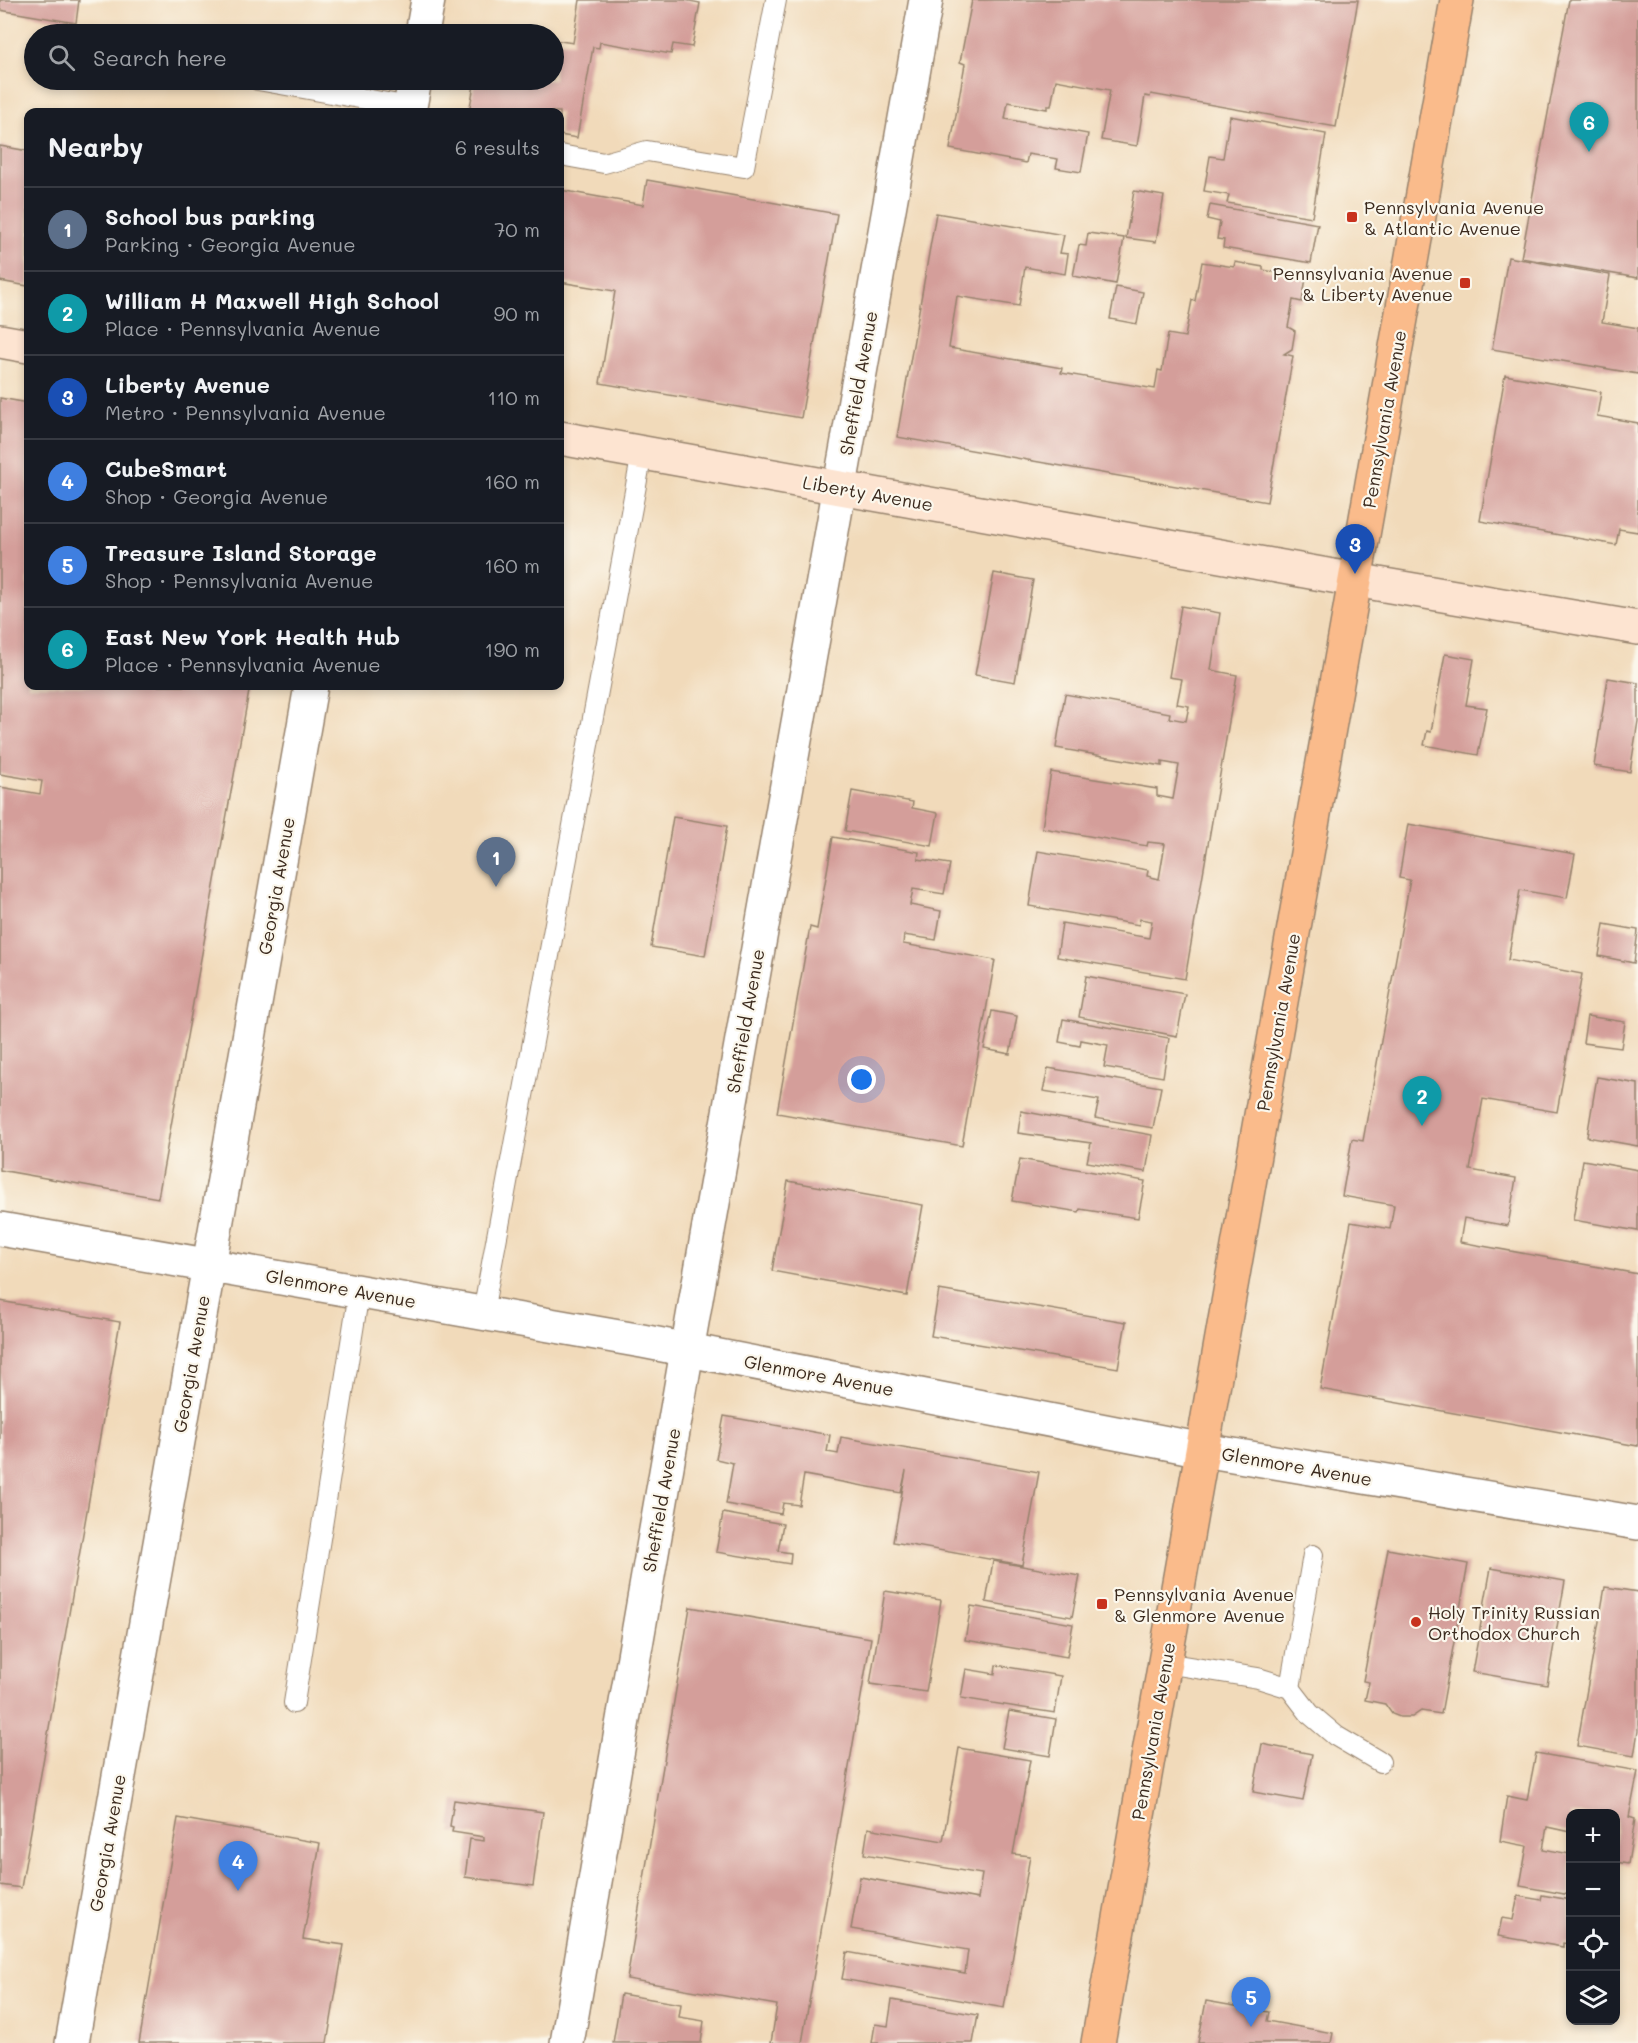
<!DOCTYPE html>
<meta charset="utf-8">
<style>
:root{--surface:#171b24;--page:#20242c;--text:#f1f3f6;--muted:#9ea1a6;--line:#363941;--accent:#c8321e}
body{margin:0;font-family:Mali,sans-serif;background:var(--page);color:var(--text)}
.controls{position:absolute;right:18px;bottom:18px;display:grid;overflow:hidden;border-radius:12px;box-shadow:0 3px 9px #0003}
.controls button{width:54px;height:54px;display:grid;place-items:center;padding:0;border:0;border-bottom:2px solid var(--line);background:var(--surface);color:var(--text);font:30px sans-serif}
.you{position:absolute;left:862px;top:1080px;width:21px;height:21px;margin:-15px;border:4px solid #fff;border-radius:50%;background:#1a73e8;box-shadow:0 0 0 9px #1a73e833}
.badge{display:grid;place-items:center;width:39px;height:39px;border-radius:50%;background:var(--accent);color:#fff;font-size:20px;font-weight:700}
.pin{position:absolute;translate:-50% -50px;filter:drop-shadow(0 2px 3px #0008)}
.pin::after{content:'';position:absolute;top:32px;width:21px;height:18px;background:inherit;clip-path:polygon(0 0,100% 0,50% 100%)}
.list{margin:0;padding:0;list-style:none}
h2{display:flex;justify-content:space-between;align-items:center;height:78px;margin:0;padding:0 24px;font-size:26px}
h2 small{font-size:20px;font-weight:400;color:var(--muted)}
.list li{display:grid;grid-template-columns:39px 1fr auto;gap:18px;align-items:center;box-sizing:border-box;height:84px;padding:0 24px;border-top:2px solid var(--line)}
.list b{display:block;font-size:22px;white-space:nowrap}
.list p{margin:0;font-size:20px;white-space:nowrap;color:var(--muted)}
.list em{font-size:20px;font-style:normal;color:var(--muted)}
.icon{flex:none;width:33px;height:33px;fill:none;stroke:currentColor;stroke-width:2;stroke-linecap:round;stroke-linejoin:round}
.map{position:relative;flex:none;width:1638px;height:2043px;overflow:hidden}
.search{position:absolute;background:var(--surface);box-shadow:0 3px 9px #0003;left:24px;top:24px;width:540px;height:66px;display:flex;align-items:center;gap:15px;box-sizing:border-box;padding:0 21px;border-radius:33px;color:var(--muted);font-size:22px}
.panel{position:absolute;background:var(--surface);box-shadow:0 3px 9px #0003;left:24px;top:108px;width:540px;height:582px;border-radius:12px}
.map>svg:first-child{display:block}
.building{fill:#d49e9a}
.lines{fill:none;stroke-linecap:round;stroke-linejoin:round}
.lane-casing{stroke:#96826c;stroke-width:22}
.street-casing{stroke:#96826c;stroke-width:36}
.secondary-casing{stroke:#96826c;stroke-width:36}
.primary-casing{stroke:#96826c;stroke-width:36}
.lane{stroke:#fff;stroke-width:20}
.street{stroke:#fff;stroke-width:33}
.secondary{stroke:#fde4d1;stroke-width:33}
.primary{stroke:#fabb8b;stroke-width:33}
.poi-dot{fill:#c8321e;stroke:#fbf7ec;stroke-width:2}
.labels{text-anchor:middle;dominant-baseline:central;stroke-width:4.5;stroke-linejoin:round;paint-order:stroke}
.poi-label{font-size:18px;fill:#3b2a1e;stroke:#fbf7ec;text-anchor:start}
.street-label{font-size:18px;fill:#3b2a1e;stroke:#fbf7ec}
</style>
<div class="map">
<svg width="1638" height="2043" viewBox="0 0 1638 2043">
<rect width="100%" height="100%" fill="#fbf7ec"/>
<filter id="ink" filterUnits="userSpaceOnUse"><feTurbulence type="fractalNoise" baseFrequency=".0167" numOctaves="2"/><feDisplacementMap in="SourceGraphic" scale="12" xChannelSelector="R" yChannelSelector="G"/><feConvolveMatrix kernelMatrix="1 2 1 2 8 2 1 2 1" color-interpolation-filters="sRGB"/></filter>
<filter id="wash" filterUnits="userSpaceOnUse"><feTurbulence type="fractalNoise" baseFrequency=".008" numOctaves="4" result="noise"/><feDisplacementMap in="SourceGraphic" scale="24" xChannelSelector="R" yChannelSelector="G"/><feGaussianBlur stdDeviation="1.35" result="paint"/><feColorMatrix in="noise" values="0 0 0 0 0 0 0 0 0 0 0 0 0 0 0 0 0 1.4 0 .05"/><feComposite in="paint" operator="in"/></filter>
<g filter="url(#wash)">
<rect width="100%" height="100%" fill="#f1daba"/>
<g id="blocks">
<g class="building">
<path d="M0,0H79L76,23L0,10Z"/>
<path d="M580,0H685L700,3L692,47L673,44L671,54L600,42L599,48L593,47L577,138L560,135V112H469L475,80H554V40L573,43Z"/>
<path d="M972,0H1358L1336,127L1151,94L1150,97L1145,96L1137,146L1101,140L1110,90L1056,80L1051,106H1047V109L1008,102L1005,119L1088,134L1081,172L1056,168L1058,159L1028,154L1026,163L950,149L965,64L960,62Z"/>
<path d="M1569,0H1638V278L1521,258Z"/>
<path d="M484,28L517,33V34H483Z"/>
<path d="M1230,116L1326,134L1312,217L1227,203L1229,195L1204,191L1210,156L1223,158Z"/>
<path d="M0,146L28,151V286L0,281Z"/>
<path d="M647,180L837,214L801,418L600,383L615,291L560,282V190L643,205Z"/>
<path d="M1134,191L1164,196L1156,242L1126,238Z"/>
<path d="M1210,205L1318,224L1311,263L1223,248L1224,240L1217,239L1220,222L1207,219Z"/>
<path d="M936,213L1064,235L1060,253L1068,254L1065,274L1025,267L1019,306L957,296L949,348L1062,368L1061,373L1155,389L1158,370L1162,371L1168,334L1185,337L1192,300L1195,301L1202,262L1234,267L1235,262L1263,267V270L1306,278L1302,302L1293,300L1290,317L1288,327L1295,331L1292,349L1284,354L1293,356L1267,502L897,437Z"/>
<path d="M1088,233L1124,238L1116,284L1073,276L1079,245L1086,246Z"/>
<path d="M1508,257L1610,275L1602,322L1638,328V374L1492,349Z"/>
<path d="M1116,287L1143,292L1137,324L1110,319Z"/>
<path d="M1505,375L1601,392L1597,416L1638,423V532L1619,529L1616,545L1480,521Z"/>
<path d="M0,398L28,403V686H250L158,1198L0,1170V787L40,794L42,781L0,774Z"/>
<path d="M994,573L1033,580L1015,682L975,675Z"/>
<path d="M1181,606L1220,613L1211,670L1237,675L1185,979L1057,957L1062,923L1149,938L1152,921L1140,919L1139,925L1029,906L1038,851L1148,870L1147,876L1159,879L1165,844L1148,842L1147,846L1042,828L1051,772L1157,789V796L1173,799L1179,765L1162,762V766L1056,748L1065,694L1170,713L1169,718L1186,721L1189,706L1177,704L1182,679L1169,677Z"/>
<path d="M1445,654L1474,659L1466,705L1487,708L1478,755L1424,745L1427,731L1431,732Z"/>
<path d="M1608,678L1638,683V721L1630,772L1594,766Z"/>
<path d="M852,791L913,802L912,808L938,813L932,846L845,831Z"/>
<path d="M673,817L727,826L705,956L651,947Z"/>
<path d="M1408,824L1575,854L1567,898L1520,890L1508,960L1582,974L1557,1112L1483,1099L1470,1170L1516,1178L1508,1226L1464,1218L1460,1242L1638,1274V1446L1320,1389L1351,1222L1390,1229L1394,1205L1342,1196L1352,1139L1363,1141L1410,880L1399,878Z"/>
<path d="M833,837L919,852L918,859L950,864L944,894L913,889L910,905L941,911L936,940L904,935L903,944L995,960L962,1146L777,1113L810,927L817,929Z"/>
<path d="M1604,924L1638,930L1634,963L1599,956Z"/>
<path d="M1086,976L1185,994L1177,1036L1079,1017Z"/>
<path d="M992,1011L1017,1016L1010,1054L984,1049Z"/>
<path d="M1587,1016L1625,1022L1621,1048L1583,1043Z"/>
<path d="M1063,1019L1169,1038L1163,1077L1104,1067L1108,1045L1081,1040L1080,1046L1059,1042Z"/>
<path d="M1048,1068L1161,1087L1153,1128L1095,1118L1099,1100L1043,1091Z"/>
<path d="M1597,1077L1638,1084V1146L1587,1137Z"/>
<path d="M1021,1111L1152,1135L1146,1172L1087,1162L1091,1143L1018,1133Z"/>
<path d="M1020,1159L1145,1181L1138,1218L1080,1209L1079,1212L1012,1201Z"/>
<path d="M1583,1160L1638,1170V1231L1573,1220Z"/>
<path d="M788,1181L923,1205L907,1296L772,1271Z"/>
<path d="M939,1290L1126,1322L1118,1368L931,1336Z"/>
<path d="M0,1301L120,1322L21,1888L0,1885Z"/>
<path d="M724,1416L830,1435L827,1452L838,1454L841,1437L1039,1472L1022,1565L893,1542L906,1471L901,1493L804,1475L799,1505L783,1503L781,1514L726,1504L733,1463L716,1459Z"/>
<path d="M723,1513L783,1524L778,1551L791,1553L790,1564L716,1552Z"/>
<path d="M1388,1549L1468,1564L1441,1714L1421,1711L1412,1717H1400L1392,1714L1385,1704L1365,1700L1369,1682L1363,1681Z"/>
<path d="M993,1561L1080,1576L1072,1617L986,1602Z"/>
<path d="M1491,1568L1565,1581L1547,1685L1472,1672Z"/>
<path d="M1605,1587L1638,1592V1731L1634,1756L1577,1746Z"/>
<path d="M885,1591L941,1600L926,1692L870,1684Z"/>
<path d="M971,1606L1073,1624L1067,1657L965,1640Z"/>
<path d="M690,1607L871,1638L802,2043H771L777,2005L627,1979Z"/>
<path d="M996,1665L1061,1676L1055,1713L961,1698L966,1669L995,1674Z"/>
<path d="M1009,1711L1056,1719L1050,1756L1002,1748Z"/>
<path d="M1262,1744L1312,1754L1303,1801L1253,1792Z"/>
<path d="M959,1748L1030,1760L1013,1854L1030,1856L1004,2008L842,1979L847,1952L965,1973L968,1950L851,1929L860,1877L978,1899L982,1874L864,1854L868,1828L943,1841Z"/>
<path d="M1536,1753L1638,1771L1629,1817L1635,1819L1628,1864L1616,1862V1814H1570V1832L1547,1827L1543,1849L1570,1854V1895L1520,1886L1527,1846L1500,1841L1507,1796L1527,1800Z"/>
<path d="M454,1800L543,1812L533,1886L465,1877L470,1839L484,1841V1837L452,1832L453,1827L450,1826Z"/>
<path d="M178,1818L320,1843L303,1939L344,1945L327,2043H139Z"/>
<path d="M1542,1895L1570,1900V1944L1563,1943V1947L1498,1936L1502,1918L1513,1920L1518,1896L1541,1900Z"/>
<path d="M621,1994L681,2004L679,2017L704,2021L701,2043H613Z"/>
<path d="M892,2000L978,2015L973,2043H872L875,2024L888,2026Z"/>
<path d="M1206,2001L1269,2012L1267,2021L1333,2033L1331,2043H1198Z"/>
</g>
</g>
</g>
<g filter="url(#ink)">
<use href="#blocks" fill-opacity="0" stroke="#96826c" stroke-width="1.5"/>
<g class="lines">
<g class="lane-casing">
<g id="lane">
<path d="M258,80L410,107"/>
<path d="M560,155L604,163L647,151L744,167L776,0"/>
<path d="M483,1312L642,453"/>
<path d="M1165,1663L1258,1678L1290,1688L1310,1714L1336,1736L1380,1762"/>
<path d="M1290,1688L1313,1555"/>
<path d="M294,1703L359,1292"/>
</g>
</g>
<g class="street-casing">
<g id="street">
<path d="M422,34L428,0"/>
<path d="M409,112L415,80"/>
<path d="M0,1229L642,1341L1203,1450L1638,1523"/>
<path d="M72,2043L311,686"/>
<path d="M567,2043L696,1299L926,0"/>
</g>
</g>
<g class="secondary-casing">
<g id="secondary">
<path d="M0,341L28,346"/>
<path d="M560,438L1355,580L1638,628"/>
</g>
</g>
<g class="primary-casing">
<path id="primary" d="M1098,2043L1457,0"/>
</g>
<use href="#lane" class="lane"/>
<use href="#street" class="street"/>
<use href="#secondary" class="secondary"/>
<use href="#primary" class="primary"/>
</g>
</g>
<g class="poi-dot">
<rect x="1346" y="211" width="12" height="12" rx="3"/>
<rect x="1459" y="277" width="12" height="12" rx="3"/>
<rect x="1096" y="1598" width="12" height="12" rx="3"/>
<circle cx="1416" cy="1622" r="6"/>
</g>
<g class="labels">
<g class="poi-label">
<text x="1364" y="207">Pennsylvania Avenue<tspan x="1364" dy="21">&amp; Atlantic Avenue</tspan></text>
<text x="1453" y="273" text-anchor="end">Pennsylvania Avenue<tspan x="1453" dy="21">&amp; Liberty Avenue</tspan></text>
<text x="1114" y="1594">Pennsylvania Avenue<tspan x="1114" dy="21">&amp; Glenmore Avenue</tspan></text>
<text x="1428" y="1612">Holy Trinity Russian<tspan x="1428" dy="21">Orthodox Church</tspan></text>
</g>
<g class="street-label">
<text transform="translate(858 383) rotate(-80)">Sheffield Avenue</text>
<text transform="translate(1384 419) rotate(-80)">Pennsylvania Avenue</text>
<text transform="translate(868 493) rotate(10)">Liberty Avenue</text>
<text transform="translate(276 886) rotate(-80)">Georgia Avenue</text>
<text transform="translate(745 1021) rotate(-80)">Sheffield Avenue</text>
<text transform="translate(1278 1022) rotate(-80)">Pennsylvania Avenue</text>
<text transform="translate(341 1288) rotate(10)">Glenmore Avenue</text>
<text transform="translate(191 1364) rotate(-80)">Georgia Avenue</text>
<text transform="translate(819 1375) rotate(11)">Glenmore Avenue</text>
<text transform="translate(1297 1466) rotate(10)">Glenmore Avenue</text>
<text transform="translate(661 1500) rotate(-80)">Sheffield Avenue</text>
<text transform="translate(1153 1731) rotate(-80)">Pennsylvania Avenue</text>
<text transform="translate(107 1843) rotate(-80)">Georgia Avenue</text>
</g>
</g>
</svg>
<div class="controls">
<button>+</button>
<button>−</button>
<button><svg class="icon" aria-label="locate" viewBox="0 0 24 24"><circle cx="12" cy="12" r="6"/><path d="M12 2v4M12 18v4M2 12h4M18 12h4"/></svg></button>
<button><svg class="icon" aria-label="layers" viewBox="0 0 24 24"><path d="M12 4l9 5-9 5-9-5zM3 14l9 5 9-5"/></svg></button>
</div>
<div class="you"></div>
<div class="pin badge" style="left:496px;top:887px;background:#5c6f8a">1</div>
<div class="pin badge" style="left:1422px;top:1126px;background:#0f9aa8">2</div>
<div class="pin badge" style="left:1355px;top:574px;background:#1a4fb4">3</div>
<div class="pin badge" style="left:238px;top:1891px;background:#3f7fe0">4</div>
<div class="pin badge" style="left:1251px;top:2027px;background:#3f7fe0">5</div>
<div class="pin badge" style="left:1589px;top:152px;background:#0f9aa8">6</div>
<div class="search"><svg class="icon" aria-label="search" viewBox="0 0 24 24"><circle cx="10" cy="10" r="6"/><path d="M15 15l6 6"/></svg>Search here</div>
<section class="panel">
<h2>Nearby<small>6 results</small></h2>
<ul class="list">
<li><span class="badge" style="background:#5c6f8a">1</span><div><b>School bus parking</b><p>Parking · Georgia Avenue</p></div><em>70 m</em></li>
<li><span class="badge" style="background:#0f9aa8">2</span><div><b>William H Maxwell High School</b><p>Place · Pennsylvania Avenue</p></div><em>90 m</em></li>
<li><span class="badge" style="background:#1a4fb4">3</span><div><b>Liberty Avenue</b><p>Metro · Pennsylvania Avenue</p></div><em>110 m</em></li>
<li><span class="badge" style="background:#3f7fe0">4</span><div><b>CubeSmart</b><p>Shop · Georgia Avenue</p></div><em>160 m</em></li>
<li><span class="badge" style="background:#3f7fe0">5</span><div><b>Treasure Island Storage</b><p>Shop · Pennsylvania Avenue</p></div><em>160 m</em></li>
<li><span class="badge" style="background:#0f9aa8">6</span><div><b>East New York Health Hub</b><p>Place · Pennsylvania Avenue</p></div><em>190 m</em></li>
</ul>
</section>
</div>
